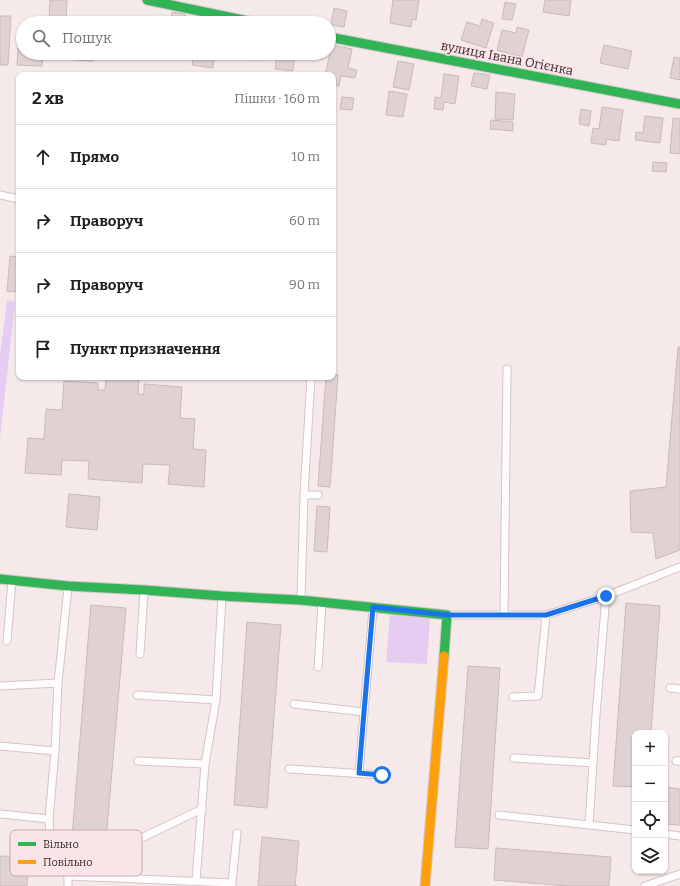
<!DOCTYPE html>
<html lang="uk">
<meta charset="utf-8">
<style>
:root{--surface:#fff;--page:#f6f6f6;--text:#202124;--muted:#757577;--line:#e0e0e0}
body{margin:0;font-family:Bitter,serif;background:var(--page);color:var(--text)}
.controls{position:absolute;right:12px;bottom:12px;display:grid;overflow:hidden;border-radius:8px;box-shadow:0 1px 3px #0004}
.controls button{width:36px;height:36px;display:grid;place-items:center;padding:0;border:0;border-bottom:1px solid var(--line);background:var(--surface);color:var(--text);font:20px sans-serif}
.stop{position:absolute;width:12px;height:12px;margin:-9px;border:3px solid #1a73e8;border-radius:50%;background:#fff}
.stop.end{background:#1a73e8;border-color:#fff;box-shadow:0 1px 4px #0008}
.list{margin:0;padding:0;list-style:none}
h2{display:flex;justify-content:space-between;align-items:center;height:52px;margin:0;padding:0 16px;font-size:17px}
h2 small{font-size:13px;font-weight:400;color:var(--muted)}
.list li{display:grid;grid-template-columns:26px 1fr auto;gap:12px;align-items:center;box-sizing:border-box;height:64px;padding:0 16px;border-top:1px solid var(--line)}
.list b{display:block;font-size:15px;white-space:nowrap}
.list em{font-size:13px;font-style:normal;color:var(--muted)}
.icon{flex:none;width:22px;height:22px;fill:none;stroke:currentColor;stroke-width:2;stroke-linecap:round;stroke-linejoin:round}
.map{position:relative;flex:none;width:680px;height:886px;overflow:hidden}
.search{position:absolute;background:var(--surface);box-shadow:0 1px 3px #0004;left:16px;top:16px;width:320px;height:44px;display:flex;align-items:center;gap:10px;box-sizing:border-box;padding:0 14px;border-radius:22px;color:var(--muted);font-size:15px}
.panel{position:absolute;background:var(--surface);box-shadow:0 1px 3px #0004;left:16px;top:72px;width:320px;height:308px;border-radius:8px}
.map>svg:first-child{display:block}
.green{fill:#e6ccf1}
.building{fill:#e0d1d3;stroke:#c9babc}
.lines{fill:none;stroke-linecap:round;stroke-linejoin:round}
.lane-casing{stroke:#d4c5c7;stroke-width:9}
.fast-casing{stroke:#d4c5c7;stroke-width:11}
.slow-casing{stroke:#d4c5c7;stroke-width:11}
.lane{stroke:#fefcfc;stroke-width:7}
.fast{stroke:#30b455;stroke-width:9}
.slow{stroke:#ff9f0a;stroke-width:9}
.route{stroke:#1a73e8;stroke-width:5}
.labels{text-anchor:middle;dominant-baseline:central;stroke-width:3;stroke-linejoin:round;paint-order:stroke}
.street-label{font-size:13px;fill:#3e2b2d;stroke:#fae4e7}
.key{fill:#fae4e7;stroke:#c2acaf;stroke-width:1}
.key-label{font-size:11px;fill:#3e2b2d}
</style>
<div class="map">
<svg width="680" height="886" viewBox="0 0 680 886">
<rect width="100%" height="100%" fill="#f5e9ea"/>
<g class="green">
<path d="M7,300L15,302L0,439V357Z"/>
<path d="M390,614L430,616L427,664L386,662Z"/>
</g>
<g class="building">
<path d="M50,0H67L66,20L49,19Z"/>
<path d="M393,0H419L416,20L412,19L411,27L390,23Z"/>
<path d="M545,0H571L569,16L543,12Z"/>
<path d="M505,2L516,4L512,20L502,19Z"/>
<path d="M334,8L347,11L344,27L331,25Z"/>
<path d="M172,12L185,14L184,23H170Z"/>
<path d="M0,16H11L8,65H0Z"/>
<path d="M482,19L494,23L486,48L461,40L467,22L480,26Z"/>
<rect x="110" y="20" width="16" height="3"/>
<path d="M197,20L218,23H196Z"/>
<path d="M517,27L529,30L522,57L497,50L502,30L516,33Z"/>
<path d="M19,35L23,36V53H43L42,66L17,65Z"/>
<path d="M332,45L352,49L348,68L357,70L355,78L341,76L339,86L333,85V75H325Z"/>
<path d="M604,45L632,51L628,69L600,63Z"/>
<path d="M75,53H94L93,61L75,60Z"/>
<path d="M185,53H215V55H214L213,68L192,65L193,57L184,56Z"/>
<path d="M233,53H258L257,60L233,56Z"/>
<path d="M277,53H295L293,71L275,69Z"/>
<path d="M311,53H323L322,59L310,57Z"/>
<path d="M674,57L680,58V80L670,78Z"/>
<path d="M398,61L414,64L409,90L393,87Z"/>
<path d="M474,73L490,75L487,89L471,86Z"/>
<path d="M444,74L459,76L455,104L444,102L443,110L434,109L435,97L441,98Z"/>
<path d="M389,91L407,94L403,117L386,115Z"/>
<path d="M496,92L515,94L513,120L495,119Z"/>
<path d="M342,97L354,98L352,110L340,109Z"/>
<path d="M602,107L623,110L619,141L606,139V145L591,143L593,128L599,129Z"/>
<path d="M581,109L591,111L589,126L579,124Z"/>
<path d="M645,116L663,118L660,143L635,140L636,132L643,133Z"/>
<path d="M673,118L680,119V154L670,153Z"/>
<path d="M491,120L513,122V131L490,129Z"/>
<path d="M653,162L667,163L666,172L652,171Z"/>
<path d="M10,256L19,257V292L7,291Z"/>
<path d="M678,347H680V550L656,559L653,533L631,532L630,491L666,487Z"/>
<path d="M333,374L338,375L330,487L318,486L326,377H333Z"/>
<path d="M106,377H139L138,394H144V384L182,387L180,418L195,419L193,449L206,450L204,487L168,484L170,465L143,464L142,483L88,479L89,461L62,460L61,475L25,473L28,438L44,439L46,409L62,410L64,381L98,383V390H105Z"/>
<path d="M69,494L100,497L97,530L66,527Z"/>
<path d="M317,506L330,507L327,552L314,551Z"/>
<path d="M626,603L660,606L651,733H635V787L613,786Z"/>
<path d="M91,605L126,608L105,852L71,849Z"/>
<path d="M247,622L281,625L267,808L234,805Z"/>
<path d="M468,666L500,668L488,849L455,847Z"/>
<path d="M665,787L680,789V825L665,824Z"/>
<path d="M262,837L299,841L295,886H298H258Z"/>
<path d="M496,848L611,857L609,886H569L494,880Z"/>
<path d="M0,856L28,857L27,886H0Z"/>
</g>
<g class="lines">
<g class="lane-casing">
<g id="lane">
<path d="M0,195L19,199"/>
<path d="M304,495L311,377"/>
<path d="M68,587L58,683L55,751L49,819L51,853L68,876V886"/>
<path d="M301,598L304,495H318"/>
<path d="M449,615H546L606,596L680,567"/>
<path d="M504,615L507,369"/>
<path d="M7,641L12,581"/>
<path d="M140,654L144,592"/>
<path d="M318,667L322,603"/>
<path d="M0,686L58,683"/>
<path d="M670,688L680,689"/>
<path d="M137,695L216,700"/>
<path d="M513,697L538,696L546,615"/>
<path d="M294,704L364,712"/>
<path d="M0,746L55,751"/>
<path d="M514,758L593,763"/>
<path d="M138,761L205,764"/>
<path d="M676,761H680"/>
<path d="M289,769L382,775"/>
<path d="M359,773L364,712L373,610"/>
<path d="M0,814L49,819"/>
<path d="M499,815L635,830"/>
<path d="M589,825L596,715L606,596"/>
<path d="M665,834L680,836"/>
<path d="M135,841L202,809"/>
<path d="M68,876L232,883V886"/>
<path d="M196,881L205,764L216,700L222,597"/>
<path d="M232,883L237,833"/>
<path d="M645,886L680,874"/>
</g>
</g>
<g class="fast-casing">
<g id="fast">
<path d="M147,0L258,23"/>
<path d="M329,37L680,104"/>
<path d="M0,579L68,586L144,590L222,596L300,600L447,615L444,656"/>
</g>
</g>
<g class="slow-casing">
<path id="slow" d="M425,886L444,656"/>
</g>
<use href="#lane" class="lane"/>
<use href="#fast" class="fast"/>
<use href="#slow" class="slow"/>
</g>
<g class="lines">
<path class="route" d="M382,775L359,773L364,712L373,607L447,615H546L606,596"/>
</g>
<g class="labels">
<g class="street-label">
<text transform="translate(507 58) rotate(11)">вулиця Івана Огієнка</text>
</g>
</g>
<rect x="10" y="830" width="132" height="46" rx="6" class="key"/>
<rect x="18" y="842" width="18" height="4" fill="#30b455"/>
<rect x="18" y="860" width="18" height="4" fill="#ff9f0a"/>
<g class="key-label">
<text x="43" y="848">Вільно</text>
<text x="43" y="866">Повільно</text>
</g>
</svg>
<div class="controls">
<button>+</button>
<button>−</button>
<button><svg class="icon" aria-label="locate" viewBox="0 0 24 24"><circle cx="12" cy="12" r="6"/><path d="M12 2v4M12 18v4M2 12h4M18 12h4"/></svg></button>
<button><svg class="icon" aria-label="layers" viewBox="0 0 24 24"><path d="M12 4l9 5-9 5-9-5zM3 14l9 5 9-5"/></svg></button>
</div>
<div class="stop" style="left:382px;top:775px"></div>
<div class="stop end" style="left:606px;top:596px"></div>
<div class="search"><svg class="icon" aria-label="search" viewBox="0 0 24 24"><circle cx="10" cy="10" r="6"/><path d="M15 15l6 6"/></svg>Пошук</div>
<section class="panel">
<h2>2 хв<small>Пішки · 160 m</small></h2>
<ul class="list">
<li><svg class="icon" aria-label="ahead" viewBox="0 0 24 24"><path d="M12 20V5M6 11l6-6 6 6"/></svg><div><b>Прямо</b></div><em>10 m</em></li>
<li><svg class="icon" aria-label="right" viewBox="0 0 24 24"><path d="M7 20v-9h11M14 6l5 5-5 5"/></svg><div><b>Праворуч</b></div><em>60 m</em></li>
<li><svg class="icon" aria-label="right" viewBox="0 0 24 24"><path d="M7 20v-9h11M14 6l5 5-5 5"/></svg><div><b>Праворуч</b></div><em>90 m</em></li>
<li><svg class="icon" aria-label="arrive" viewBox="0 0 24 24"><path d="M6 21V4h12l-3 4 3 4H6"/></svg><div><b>Пункт призначення</b></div></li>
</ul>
</section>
</div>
